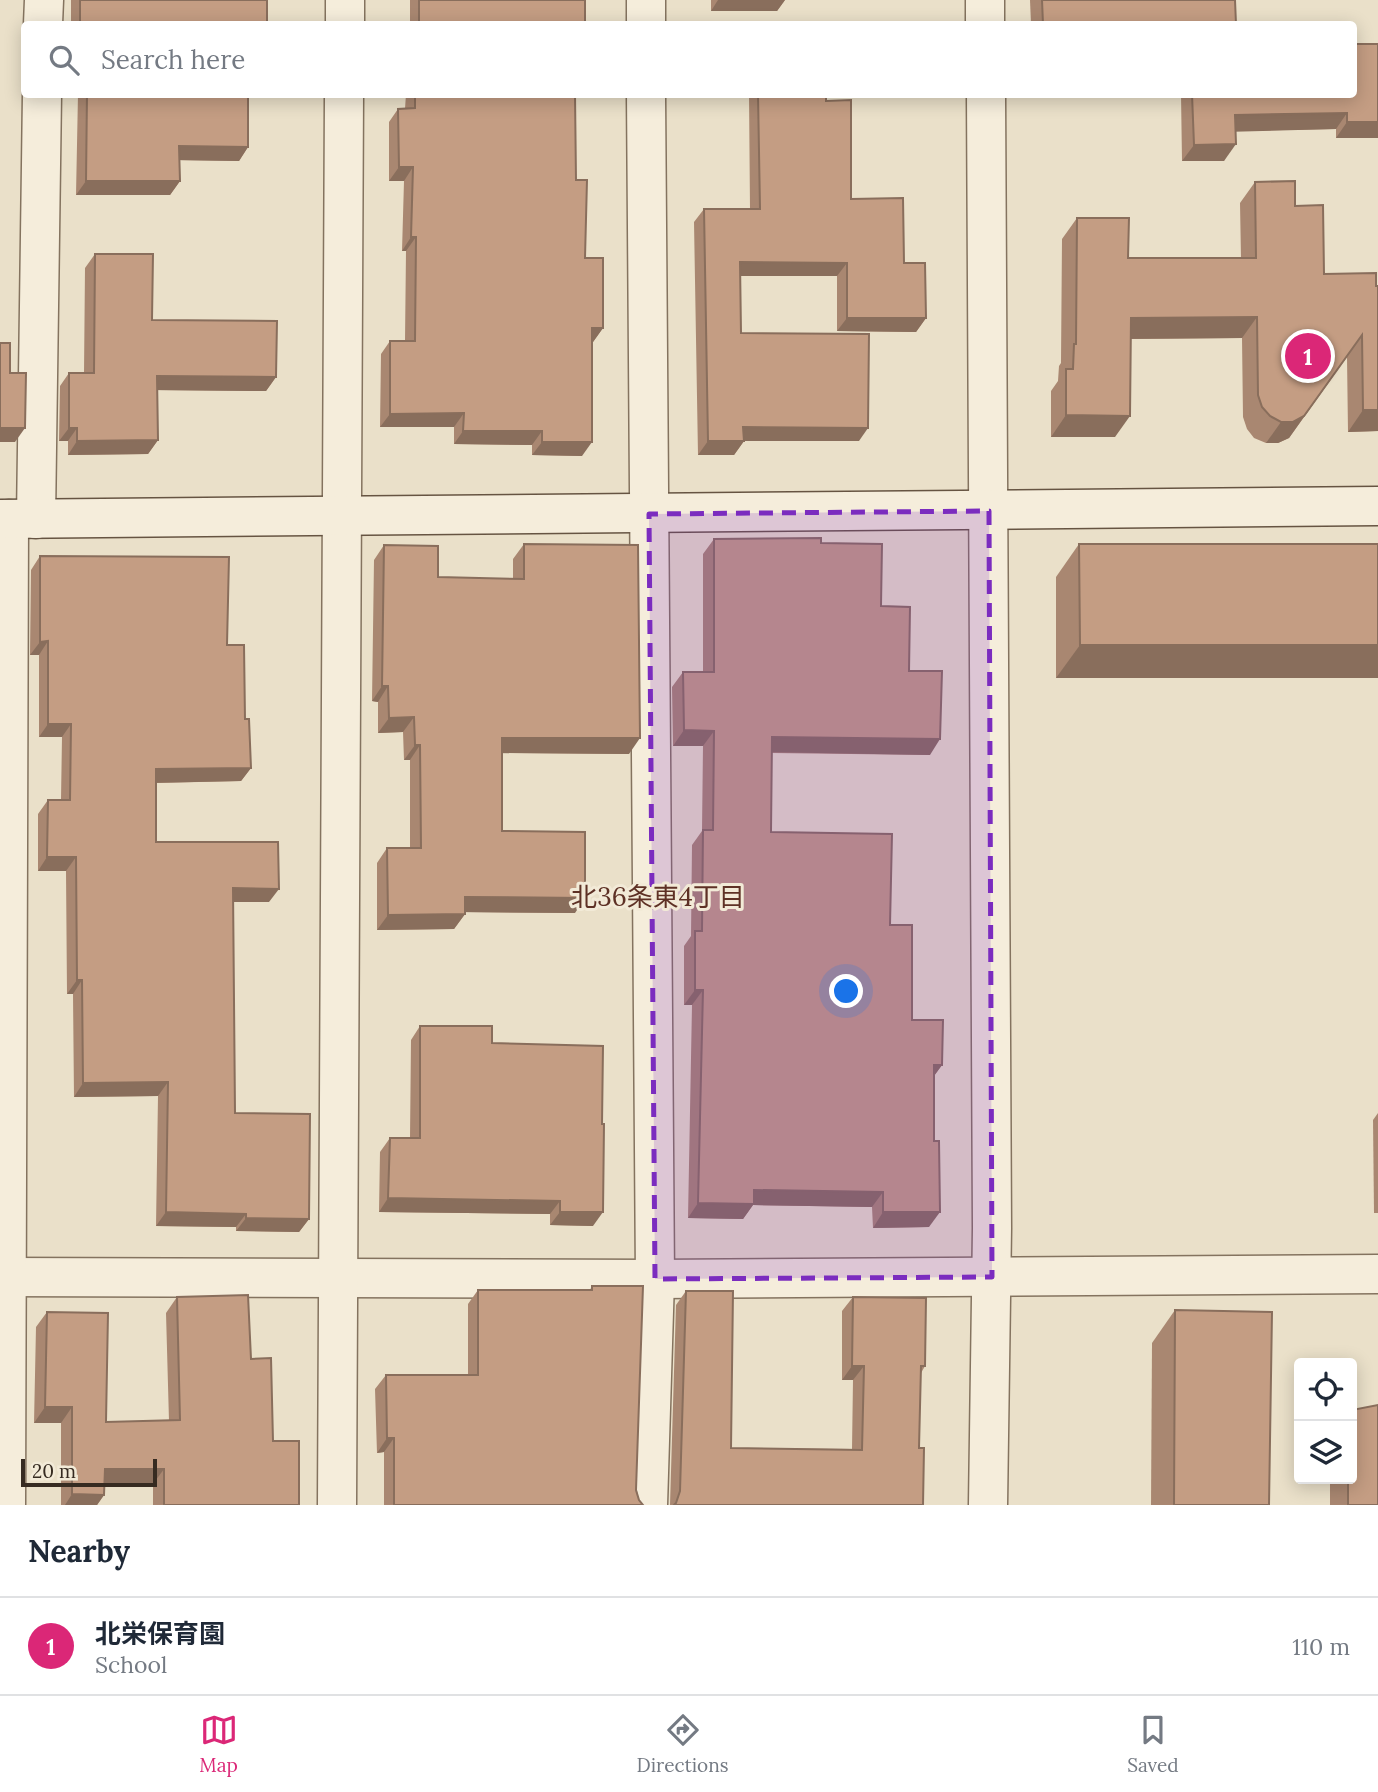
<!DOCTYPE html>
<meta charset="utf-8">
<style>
:root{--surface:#fff;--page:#f2f2f3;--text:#1f2937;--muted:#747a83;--line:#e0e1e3;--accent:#db2777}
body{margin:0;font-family:Lora,"Noto Sans JP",serif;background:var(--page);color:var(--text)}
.controls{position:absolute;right:21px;bottom:21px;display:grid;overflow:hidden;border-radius:7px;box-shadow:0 4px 18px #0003}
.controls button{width:63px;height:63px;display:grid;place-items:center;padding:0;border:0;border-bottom:2px solid var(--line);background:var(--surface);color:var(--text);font:35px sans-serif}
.scale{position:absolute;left:21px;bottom:18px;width:136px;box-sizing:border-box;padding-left:7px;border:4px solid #362b21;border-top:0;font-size:19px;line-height:24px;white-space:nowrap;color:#362b21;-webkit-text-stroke:5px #f2ead7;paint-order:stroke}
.you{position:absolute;left:847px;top:992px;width:24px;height:24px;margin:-18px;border:5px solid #fff;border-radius:50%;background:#1a73e8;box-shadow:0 0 0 10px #1a73e833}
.badge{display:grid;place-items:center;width:46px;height:46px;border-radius:50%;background:var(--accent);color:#fff;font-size:23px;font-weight:700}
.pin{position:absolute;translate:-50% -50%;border:4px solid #fff;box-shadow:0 2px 7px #0006}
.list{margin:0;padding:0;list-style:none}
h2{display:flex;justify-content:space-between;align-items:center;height:91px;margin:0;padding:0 28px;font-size:30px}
h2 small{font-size:23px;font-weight:400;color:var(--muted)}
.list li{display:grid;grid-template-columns:46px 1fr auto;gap:21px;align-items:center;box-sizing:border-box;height:98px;padding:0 28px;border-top:2px solid var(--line)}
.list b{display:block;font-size:26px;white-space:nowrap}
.list p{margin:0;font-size:23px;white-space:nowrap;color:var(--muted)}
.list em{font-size:23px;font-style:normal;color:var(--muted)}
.icon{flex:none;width:38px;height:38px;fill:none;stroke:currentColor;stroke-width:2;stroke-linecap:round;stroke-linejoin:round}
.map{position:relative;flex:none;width:1378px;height:1505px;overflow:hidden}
.search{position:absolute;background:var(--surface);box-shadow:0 4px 18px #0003;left:21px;right:21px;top:21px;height:77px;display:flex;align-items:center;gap:18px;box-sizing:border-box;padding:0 24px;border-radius:7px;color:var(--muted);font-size:26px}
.sheet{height:189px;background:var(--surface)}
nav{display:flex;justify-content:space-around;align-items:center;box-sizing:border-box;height:98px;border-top:2px solid var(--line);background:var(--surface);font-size:19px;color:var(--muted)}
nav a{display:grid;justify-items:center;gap:4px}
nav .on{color:var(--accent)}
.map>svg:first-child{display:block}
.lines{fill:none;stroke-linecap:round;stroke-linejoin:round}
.street-casing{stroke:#84735f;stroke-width:41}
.secondary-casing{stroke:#665442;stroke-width:41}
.street{stroke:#f5eddb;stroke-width:38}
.secondary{stroke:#f5eddb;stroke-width:38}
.wall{fill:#a98771}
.shaded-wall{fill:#896e5c}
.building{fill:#c49d83;stroke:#896e5c;stroke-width:2}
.marked{fill:#7b2cbf;fill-opacity:0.2;stroke:#7b2cbf;stroke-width:5;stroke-dasharray:14 9;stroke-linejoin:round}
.labels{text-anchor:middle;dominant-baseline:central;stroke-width:6;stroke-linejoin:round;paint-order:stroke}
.neighbourhood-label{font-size:26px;fill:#5e3125;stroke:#f2ead7}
</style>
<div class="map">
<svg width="1378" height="1505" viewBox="0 0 1378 1505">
<rect width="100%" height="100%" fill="#eae0c9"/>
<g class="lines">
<g class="street-casing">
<g id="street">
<path d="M646,0V24"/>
<path d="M985,0V24"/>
<path d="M43,24L44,0"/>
<path d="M345,24V0"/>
<path d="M646,94L655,1279L648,1505"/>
<path d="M986,94L992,1228L988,1505"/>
<path d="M36,519L42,94"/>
<path d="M0,1277L655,1279L1378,1274"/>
<path d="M6,1505L9,519"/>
<path d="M337,1505L344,94"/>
</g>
</g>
<g class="secondary-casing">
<path id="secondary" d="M0,519L1378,506"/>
</g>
<use href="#street" class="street"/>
<use href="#secondary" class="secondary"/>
</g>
<g class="wall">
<rect x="71" y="0" width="196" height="24"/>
<rect x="410" y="0" width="175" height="24"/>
<path d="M711,0H785L777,11H711Z"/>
<path d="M1030,0H1235L1236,24H1031Z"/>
<path d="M1378,44V138H1336V129L1235,131L1224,161H1182L1181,94H1354Z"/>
<path d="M78,94H248V147L239,161L179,160L180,181L170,195H76Z"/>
<path d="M406,94H575L576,180L585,258L603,328L593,342H592L582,456L532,455V445L454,444V427H380L381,354L390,341H405L406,251H402L404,181H389V122L398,109H405Z"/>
<path d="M749,94H826V101L851,199L904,263L926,318L916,332L837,331V276H740L741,333L859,441H744L734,455H698L694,222L704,209H750Z"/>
<path d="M1255,182L1295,206L1324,274L1376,273L1378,431L1348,432L1347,357L1289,438L1278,443H1266L1254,438L1247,429L1243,417L1242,338L1131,339L1115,437H1051V391L1058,381L1059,366L1061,363L1062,239L1077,218L1128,258H1241L1240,203Z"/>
<path d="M95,254L152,320L276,377L266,391L157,390L158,440L148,454L68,455V441H59L60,386L69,373H84L85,268Z"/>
<path d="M714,539L821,543L881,606L909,671L930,755L772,753L771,832L890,925L912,1020L942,1065L934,1076L929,1227L873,1228L872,1207L753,1205L743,1219L688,1218L692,1005H684V946L691,936L692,845L702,831L703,746H673L672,687L683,672H703V554Z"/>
<path d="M524,544L629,754L502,753V831L575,913L465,912V914L454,929L377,930V863L387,848H410V760H404L403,732L378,733V702L372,701L374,560L384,545L438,577L513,579V559Z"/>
<path d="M1079,544H1378V678H1056V577Z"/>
<path d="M40,556L227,645L245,719L251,768L241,781L156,783V842L269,902H233L235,1113L309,1219L299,1232L236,1231V1227L156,1226L158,1096L74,1097L73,994H67L66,871H38V814L48,800H61L62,737H39V655H30L31,570Z"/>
<path d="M420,1026L492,1043L593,1226L550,1225V1214L379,1212L380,1152L390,1138H410L411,1040Z"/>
<path d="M1378,1113V1213H1374L1373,1120Z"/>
<path d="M592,1286L639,1500L643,1505H384V1452L377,1453L375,1389L386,1375H468V1304L478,1290H590Z"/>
<path d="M686,1291L731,1448L852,1449L853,1380H842V1311L853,1297L925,1366L921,1373L919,1448L923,1505H670L676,1305Z"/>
<path d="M177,1297L251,1359L273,1441L299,1505H153V1484L104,1485V1495L97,1505H61V1423H34L36,1327L47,1312L106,1422L169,1421L166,1313Z"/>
<path d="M1175,1310L1269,1505H1151L1152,1343Z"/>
<path d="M1330,1479H1352L1378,1505H1330Z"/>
</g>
<g class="shaded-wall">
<path d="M718,0H785L777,11H711Z"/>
<path d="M1347,113L1336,129L1224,132L1235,115Z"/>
<path d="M1347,122H1378V138H1336Z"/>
<path d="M1236,144L1224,161H1182L1194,145Z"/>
<path d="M179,146L248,147L239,161L170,160Z"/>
<path d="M399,167H413L404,181H389Z"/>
<path d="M86,181H180L170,195H76Z"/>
<path d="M411,237H416L406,251H402Z"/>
<path d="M740,262L847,263L837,276H731Z"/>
<path d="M1257,317L1242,338L1116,339L1131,318Z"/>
<path d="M847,318H926L916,332L837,331Z"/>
<path d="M592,328H603L593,342H582Z"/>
<path d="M1362,335L1289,438L1278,443H1266L1281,422Z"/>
<path d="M157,376L276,377L266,391L147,390Z"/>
<path d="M1363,410H1378V431L1348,432Z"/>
<path d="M464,413L454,427H380L390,414Z"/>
<path d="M1066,415L1130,416L1115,437H1051Z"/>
<path d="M743,427L868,428L859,441H734Z"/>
<path d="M0,428H25L15,442H0Z"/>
<path d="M69,428H77L68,441H59Z"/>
<path d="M463,431H542L532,445L454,444Z"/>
<path d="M158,440L148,454L68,455L77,441Z"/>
<path d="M708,441H744L734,455H698Z"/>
<path d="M542,442H592L582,456L532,455Z"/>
<path d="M48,641L39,655H30L40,642Z"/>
<path d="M1080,645H1378V678H1056Z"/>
<path d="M382,686H388L378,702L372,701Z"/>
<path d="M414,717L403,732L378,733L389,718Z"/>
<path d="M48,724H71L62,737H39Z"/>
<path d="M684,730L714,731L703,746H673Z"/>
<path d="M772,737L940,739L930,755L762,752Z"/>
<path d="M502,738H640L629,754L491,753Z"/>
<path d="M415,745H420L410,760H404Z"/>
<path d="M251,768L241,781L147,783L156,769Z"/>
<path d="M47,857H76L66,871H38Z"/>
<path d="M233,888L279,889L269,902H223Z"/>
<path d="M465,897L585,898L575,913L454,912Z"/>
<path d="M465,914L454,929L377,930L388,915Z"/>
<path d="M77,980H82L73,994H67Z"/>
<path d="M695,990H703L692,1005H684Z"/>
<path d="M934,1065H942L931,1080Z"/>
<path d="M168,1082L158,1096L74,1097L83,1083Z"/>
<path d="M754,1190L883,1192L872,1207L753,1205L743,1219L688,1218L698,1203Z"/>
<path d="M388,1198L560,1201L550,1214L379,1212Z"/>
<path d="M166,1212L246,1214L236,1227L156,1226Z"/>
<path d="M560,1212H603L593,1226L550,1225Z"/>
<path d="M883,1212H940L929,1227L873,1228Z"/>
<path d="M246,1218L309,1219L299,1232L236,1231Z"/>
<path d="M852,1366H864L853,1380H842Z"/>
<path d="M45,1407H72L61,1423H34Z"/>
<path d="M387,1438H394L384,1452L377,1453Z"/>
<path d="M105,1469H164L153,1484L94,1485Z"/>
<path d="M72,1494L104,1495L97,1505H65Z"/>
</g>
<g class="building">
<rect x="80" y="0" width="187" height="24"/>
<rect x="419" y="0" width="166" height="24"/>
<path d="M1042,0H1235L1236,24H1043Z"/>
<path d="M1354,44H1378V122H1347V113L1235,115L1236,144L1194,145L1192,94H1354Z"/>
<path d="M87,94H248V147L179,146L180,181H86Z"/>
<path d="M415,94H575L576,180H587L585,258H603V328H592V442H542V431H463L464,413L390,414V341H415L416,237H411L413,167H399L398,109L415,108Z"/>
<path d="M758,94H826V101L851,100V199L903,198L904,263H925L926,318H847V263L740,262L741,333L869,334L868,428L743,427L744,441H708L704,209H760Z"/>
<path d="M1295,181V206L1323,205L1324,274L1376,273V286H1378V410H1363L1362,335L1304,416L1293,422H1281L1270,416L1262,407L1258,395L1257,317L1131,318L1130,416L1066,415V369H1073L1074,344H1076L1077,218H1129L1128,258H1256L1255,182Z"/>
<path d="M95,254H153L152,320L277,321L276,377L157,376L158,440L77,441V428H69V373H94Z"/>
<path d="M0,343H10V373H26L25,428H0Z"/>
<path d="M821,538V543L882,544L881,606L910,607L909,671H942L940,739L772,737L771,832L892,834L890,925H912V1020H943L942,1065H934V1141H939L940,1212H883V1192L754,1190V1204L698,1203L703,990H695V931H702L703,830H713L714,731L684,730L683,672H714V539Z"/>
<path d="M524,544L638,545L640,738H502V831L585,832V898L465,897V914L388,915L387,848H421L420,745H415L414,717L389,718L388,686H382L384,545L438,546V577L524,579Z"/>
<path d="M1079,544H1378V645H1080Z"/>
<path d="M40,556L229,557L227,645H244L245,719H249L251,768L156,769V842H278L279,889L233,888L235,1113L310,1114L309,1219L246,1218V1214L166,1212L168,1082L83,1083L82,980H77L76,857H47L48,800H70L71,724H48V641L40,642Z"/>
<path d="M420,1026H492V1043L603,1046L602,1124H604L603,1212H560V1201L388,1198L390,1138H420Z"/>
<path d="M592,1286H643L636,1490L639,1500L643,1505H394V1438H387L386,1375H478V1290H592Z"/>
<path d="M686,1291H733L731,1448L862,1450L864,1366H852L853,1297L926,1298L925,1366H921L919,1448H924L923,1505H674L676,1503L680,1491Z"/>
<path d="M248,1295L251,1359L271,1358L273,1441H299V1505H164V1469H105L104,1495L72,1494V1407H45L47,1312L108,1313L106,1422L180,1420L177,1297Z"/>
<path d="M1175,1310L1272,1312L1269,1505H1174Z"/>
<path d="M1378,1405V1505H1348V1479H1352V1410Z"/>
</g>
<path class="marked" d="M989,511L992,1277L655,1279L649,514Z"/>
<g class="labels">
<g class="neighbourhood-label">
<text x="658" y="896">北36条東4丁目</text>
</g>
</g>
</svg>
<div class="controls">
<button><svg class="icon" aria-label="locate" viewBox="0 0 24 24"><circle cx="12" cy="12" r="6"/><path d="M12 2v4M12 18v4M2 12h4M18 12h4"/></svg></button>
<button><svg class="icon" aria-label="layers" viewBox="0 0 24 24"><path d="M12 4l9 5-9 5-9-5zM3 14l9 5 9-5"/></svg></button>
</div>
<div class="scale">20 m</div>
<div class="you"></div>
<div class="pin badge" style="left:1308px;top:356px">1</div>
<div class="search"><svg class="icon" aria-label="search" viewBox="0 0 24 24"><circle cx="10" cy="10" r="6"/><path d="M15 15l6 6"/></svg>Search here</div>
</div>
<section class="sheet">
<h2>Nearby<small></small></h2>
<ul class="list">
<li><span class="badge">1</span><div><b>北栄保育園</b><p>School</p></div><em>110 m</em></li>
</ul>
</section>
<nav>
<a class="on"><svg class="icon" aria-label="map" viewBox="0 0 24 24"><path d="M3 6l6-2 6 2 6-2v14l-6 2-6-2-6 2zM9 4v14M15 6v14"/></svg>Map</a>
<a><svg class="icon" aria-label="directions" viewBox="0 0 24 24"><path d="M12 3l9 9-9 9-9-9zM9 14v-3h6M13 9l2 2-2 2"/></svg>Directions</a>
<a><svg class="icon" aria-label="saved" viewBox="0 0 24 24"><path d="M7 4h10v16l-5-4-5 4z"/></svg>Saved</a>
</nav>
